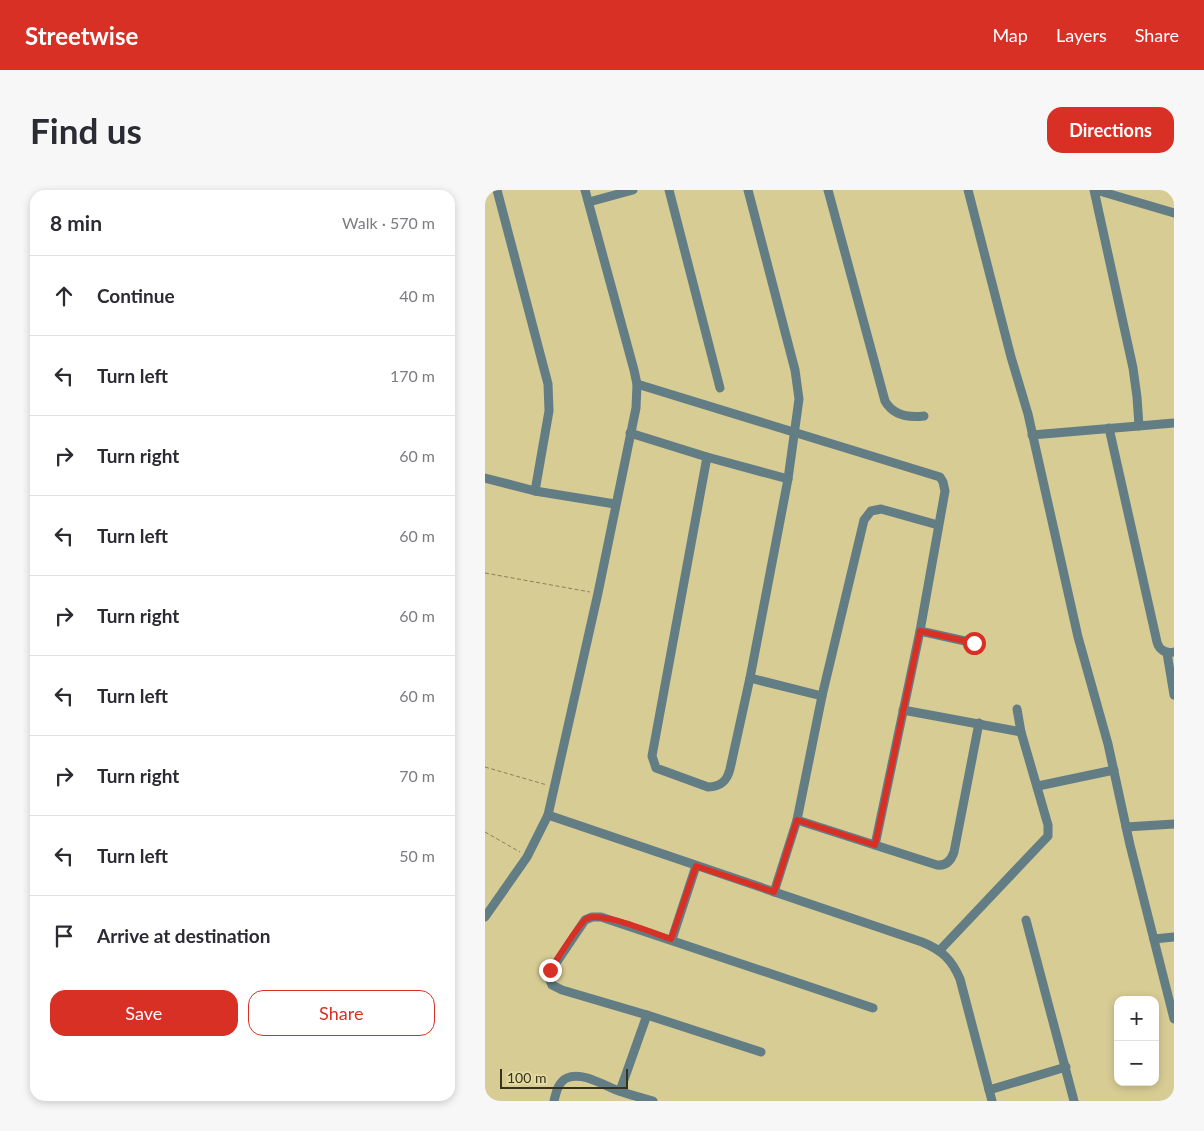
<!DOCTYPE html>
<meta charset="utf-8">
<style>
:root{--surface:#fff;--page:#f7f7f7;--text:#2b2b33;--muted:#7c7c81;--line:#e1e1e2;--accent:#d93025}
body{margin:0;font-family:Lato,sans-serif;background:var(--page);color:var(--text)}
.controls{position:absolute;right:15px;bottom:15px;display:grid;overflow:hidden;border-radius:10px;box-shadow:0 2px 8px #0003}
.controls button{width:45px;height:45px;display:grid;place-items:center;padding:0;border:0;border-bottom:1px solid var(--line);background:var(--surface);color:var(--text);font:25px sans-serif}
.scale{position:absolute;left:15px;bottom:12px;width:128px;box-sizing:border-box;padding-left:5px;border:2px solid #36321c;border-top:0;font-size:14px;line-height:18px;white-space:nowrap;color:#36321c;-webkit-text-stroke:4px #e5d9a2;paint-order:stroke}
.stop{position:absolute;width:15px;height:15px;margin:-11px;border:4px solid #d93025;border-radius:50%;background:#fff}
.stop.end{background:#d93025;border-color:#fff;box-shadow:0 1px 5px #0008}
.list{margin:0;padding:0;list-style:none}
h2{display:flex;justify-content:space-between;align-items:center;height:65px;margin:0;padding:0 20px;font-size:21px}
h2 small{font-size:16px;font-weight:400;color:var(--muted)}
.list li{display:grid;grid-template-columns:32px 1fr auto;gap:15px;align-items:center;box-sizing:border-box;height:80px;padding:0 20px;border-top:1px solid var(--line)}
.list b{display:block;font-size:19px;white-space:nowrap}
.list em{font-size:16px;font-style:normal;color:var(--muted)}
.actions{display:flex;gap:10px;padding:15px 20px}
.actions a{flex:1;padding:11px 0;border:1px solid var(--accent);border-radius:15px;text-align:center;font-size:18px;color:var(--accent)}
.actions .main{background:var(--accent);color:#fff}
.icon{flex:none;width:28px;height:28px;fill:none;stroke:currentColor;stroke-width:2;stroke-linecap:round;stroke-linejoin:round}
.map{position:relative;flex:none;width:689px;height:911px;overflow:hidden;border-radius:15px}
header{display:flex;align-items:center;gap:30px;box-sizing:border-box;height:70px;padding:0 25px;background:var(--accent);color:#fff}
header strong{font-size:24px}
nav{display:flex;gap:28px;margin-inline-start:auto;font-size:18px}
.intro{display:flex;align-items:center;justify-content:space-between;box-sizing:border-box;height:120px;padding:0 30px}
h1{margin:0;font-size:35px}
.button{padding:12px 22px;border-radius:15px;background:var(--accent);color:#fff;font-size:18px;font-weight:700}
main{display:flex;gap:30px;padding:0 30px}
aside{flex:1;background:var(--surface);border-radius:15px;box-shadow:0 2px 8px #0003}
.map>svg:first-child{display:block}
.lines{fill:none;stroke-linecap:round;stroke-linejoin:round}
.path{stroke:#888059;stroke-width:1;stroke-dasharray:4 2.5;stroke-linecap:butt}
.minor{stroke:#637d85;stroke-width:9}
.route{stroke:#d93025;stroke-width:6}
</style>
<header>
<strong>Streetwise</strong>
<nav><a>Map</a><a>Layers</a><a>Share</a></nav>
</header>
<div class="intro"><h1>Find us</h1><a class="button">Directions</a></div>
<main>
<aside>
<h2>8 min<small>Walk · 570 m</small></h2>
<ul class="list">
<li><svg class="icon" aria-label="ahead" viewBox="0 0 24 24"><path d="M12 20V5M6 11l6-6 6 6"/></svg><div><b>Continue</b></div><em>40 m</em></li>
<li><svg class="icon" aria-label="left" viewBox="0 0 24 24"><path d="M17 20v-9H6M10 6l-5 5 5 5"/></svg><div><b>Turn left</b></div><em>170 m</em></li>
<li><svg class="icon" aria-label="right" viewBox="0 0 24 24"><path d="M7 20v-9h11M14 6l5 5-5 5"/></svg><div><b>Turn right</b></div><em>60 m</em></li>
<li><svg class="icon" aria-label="left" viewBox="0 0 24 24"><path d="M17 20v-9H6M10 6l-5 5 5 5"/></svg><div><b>Turn left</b></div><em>60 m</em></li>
<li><svg class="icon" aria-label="right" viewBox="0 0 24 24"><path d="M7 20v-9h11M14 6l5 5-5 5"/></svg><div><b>Turn right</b></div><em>60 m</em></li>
<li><svg class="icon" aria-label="left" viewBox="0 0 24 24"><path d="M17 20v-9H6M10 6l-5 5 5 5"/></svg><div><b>Turn left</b></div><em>60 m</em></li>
<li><svg class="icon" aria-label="right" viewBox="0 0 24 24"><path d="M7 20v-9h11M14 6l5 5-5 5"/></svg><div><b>Turn right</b></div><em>70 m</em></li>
<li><svg class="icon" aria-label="left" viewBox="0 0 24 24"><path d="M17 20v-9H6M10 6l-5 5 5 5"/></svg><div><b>Turn left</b></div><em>50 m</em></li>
<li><svg class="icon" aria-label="arrive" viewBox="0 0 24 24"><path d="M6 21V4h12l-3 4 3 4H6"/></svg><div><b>Arrive at destination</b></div></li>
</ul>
<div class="actions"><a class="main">Save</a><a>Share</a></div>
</aside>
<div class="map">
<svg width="689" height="911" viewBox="0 0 689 911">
<rect width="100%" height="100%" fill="#d8cc95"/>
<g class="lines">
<g class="path">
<path d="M0,383L105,402"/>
<path d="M0,577L62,595"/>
<path d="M0,642L35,662"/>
</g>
<g class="minor">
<path d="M12,0L63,194L64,221L50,301"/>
<path d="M184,0L235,198"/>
<path d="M343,0L400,211C408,225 423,228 439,226"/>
<path d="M483,0L526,167L543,224L593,447L623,554L645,655L689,829"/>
<path d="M609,0L648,178L652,207L654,236"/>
<path d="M611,0L689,23"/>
<path d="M104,12L148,0"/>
<path d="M152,194L455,287L458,292L460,301L435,441L390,655"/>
<path d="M624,238L672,452C674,460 681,464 689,462"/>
<path d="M145,243L222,267L303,289"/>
<path d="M547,245L689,233"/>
<path d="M222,267L167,566L171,578L223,597C236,597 242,591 245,579L265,488L303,289L314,209L310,180L263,0"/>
<path d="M0,288L50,301L130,314"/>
<path d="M435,441L489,453"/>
<path d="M682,463L689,505"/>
<path d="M265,488L337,506"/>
<path d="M418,520L536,542"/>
<path d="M553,596L629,580"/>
<path d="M63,625L437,752C457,760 467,770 475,789L507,911"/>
<path d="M312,630L452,675C461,676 466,671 469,662L494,533"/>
<path d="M641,637L689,634"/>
<path d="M289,702L312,630L337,506L379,330L386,321L396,319L453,335"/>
<path d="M0,727L42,667L63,625L113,403L151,218L152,194L149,180L100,0"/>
<path d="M541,730L589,911"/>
<path d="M187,749L211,676"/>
<path d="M669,749L689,747"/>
<path d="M455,760L563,646V635L536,542L532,519"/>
<path d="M276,862L162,825L77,800L67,795L63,785L100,730L107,727H116L388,818"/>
<path d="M504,900L581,877"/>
<path d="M135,901L162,825"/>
<path d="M69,911C71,903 73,892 82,888C97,881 120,896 134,901C146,905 157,908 168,911"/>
</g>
</g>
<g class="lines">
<path class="route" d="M65,780C73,769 92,736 101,729C114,720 170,744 186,749L211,676L289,702L312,630L390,655L435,441L489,453"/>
</g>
</svg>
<div class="controls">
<button>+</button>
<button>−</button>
</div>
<div class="scale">100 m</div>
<div class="stop" style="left:489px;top:453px"></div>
<div class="stop end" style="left:65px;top:780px"></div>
</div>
</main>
